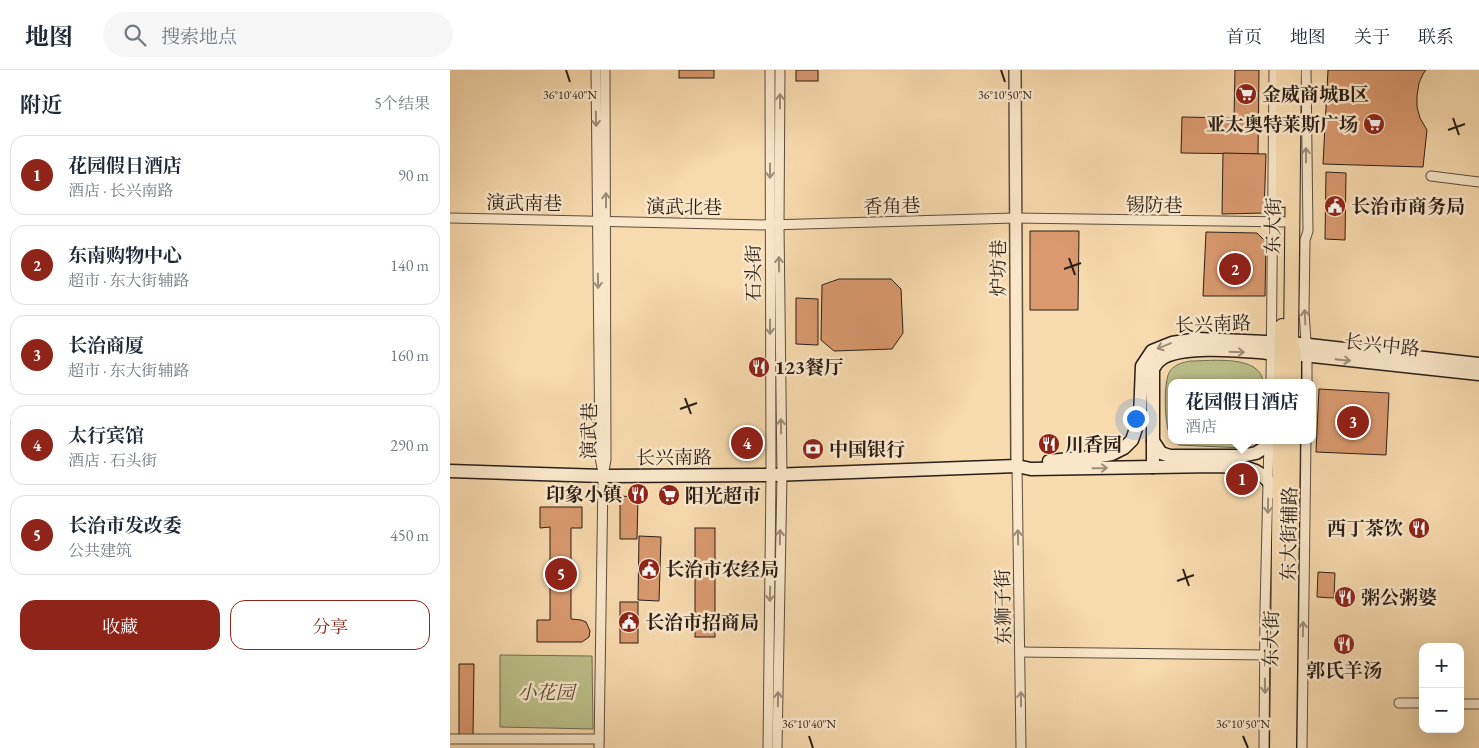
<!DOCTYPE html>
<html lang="zh">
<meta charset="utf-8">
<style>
:root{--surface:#fff;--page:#f6f6f7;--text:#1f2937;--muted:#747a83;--line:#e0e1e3;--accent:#8f2418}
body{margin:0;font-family:"EB Garamond","Noto Serif SC",serif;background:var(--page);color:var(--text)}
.controls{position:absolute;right:15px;bottom:15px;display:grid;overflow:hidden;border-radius:10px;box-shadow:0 5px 20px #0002}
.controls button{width:45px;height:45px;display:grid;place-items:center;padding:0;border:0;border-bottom:1px solid var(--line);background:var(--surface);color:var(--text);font:25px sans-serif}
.you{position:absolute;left:685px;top:348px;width:18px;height:18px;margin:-12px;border:4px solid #fff;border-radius:50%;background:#1a73e8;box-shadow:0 0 0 8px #1a73e833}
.badge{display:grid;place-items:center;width:32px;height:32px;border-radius:50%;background:var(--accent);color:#fff;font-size:16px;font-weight:700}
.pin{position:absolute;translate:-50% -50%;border:2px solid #fff;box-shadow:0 1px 5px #0006}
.popup{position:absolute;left:718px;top:309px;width:148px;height:65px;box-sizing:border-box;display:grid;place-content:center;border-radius:10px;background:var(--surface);filter:drop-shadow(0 1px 4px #0005);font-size:16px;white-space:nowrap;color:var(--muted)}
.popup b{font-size:19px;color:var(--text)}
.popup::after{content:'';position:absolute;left:50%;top:100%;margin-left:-10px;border:10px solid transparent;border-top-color:var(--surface)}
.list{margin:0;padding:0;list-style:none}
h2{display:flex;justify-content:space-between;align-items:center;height:65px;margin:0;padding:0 20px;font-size:21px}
h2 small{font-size:16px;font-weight:400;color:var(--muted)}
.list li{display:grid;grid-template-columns:32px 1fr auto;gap:15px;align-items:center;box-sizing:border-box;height:80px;margin:0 10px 10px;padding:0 10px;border:1px solid var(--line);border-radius:15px}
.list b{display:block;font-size:19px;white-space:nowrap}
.list p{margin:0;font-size:16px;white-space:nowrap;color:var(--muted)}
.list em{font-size:16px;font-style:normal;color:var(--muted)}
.actions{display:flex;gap:10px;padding:15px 20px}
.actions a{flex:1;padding:11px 0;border:1px solid var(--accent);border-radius:15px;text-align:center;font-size:18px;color:var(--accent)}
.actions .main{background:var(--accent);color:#fff}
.icon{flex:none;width:28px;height:28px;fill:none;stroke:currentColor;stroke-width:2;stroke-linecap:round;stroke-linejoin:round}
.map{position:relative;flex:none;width:1029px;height:678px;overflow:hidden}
header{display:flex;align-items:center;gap:30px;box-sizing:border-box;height:70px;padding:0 25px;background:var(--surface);border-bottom:1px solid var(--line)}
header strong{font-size:24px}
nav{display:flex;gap:28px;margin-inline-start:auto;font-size:18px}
.search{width:350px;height:45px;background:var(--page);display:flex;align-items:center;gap:12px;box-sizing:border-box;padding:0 18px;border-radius:28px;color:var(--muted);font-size:19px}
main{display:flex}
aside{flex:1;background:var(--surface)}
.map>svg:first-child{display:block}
.green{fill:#bcc08b;stroke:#726f51}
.building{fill:#da996f;stroke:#291e17}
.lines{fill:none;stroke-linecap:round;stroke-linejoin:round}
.minor-casing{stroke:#5c4d3d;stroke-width:11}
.tertiary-casing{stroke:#5c4d3d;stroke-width:14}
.secondary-casing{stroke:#291e17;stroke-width:15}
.primary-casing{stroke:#291e17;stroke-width:16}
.minor{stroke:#fae7ca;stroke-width:9}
.tertiary{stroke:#fae7ca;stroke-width:11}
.secondary{stroke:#fae7ca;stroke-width:12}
.primary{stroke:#f7daae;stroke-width:14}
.oneway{stroke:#9c8d79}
.ticks{fill:none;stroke:#291e17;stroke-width:2}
.labels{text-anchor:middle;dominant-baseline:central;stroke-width:5;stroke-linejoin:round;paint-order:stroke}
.poi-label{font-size:19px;font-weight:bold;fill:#291e17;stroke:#fae7ca;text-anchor:start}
.street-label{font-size:19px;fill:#291e17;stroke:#fae7ca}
.park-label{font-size:19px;font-style:italic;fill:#554f3a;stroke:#fae7ca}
.ticks-label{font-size:12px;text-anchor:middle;fill:#291e17;stroke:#fae7ca;stroke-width:5;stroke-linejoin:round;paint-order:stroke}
</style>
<header>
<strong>地图</strong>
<div class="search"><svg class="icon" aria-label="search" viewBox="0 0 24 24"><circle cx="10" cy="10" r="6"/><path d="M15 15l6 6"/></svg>搜索地点</div>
<nav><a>首页</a><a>地图</a><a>关于</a><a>联系</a></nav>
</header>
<main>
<aside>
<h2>附近<small>5个结果</small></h2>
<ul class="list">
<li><span class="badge">1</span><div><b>花园假日酒店</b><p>酒店 · 长兴南路</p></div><em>90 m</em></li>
<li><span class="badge">2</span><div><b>东南购物中心</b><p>超市 · 东大街辅路</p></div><em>140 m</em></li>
<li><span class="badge">3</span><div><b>长治商厦</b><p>超市 · 东大街辅路</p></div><em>160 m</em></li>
<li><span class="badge">4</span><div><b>太行宾馆</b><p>酒店 · 石头街</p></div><em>290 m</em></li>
<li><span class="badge">5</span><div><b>长治市发改委</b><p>公共建筑</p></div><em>450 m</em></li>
</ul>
<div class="actions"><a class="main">收藏</a><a>分享</a></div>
</aside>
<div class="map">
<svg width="1029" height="678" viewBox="0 0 1029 678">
<rect width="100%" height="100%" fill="#f7daae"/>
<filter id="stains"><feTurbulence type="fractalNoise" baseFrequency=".004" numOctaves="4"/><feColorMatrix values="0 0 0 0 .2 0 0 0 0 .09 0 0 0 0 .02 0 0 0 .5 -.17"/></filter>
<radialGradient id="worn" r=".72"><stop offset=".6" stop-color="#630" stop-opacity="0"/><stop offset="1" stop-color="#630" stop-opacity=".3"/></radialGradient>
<g class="green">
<path d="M741,291C760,291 812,284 813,313H722V369C714,361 713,310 720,301C725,294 734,292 741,291Z"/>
<path d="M723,370H808L801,375L793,378L729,375Z"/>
<path d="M50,585L142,586L143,659L50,657Z"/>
</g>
<g class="building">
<rect x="229" y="0" width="35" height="8"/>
<rect x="346" y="0" width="22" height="11"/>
<path d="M785,0H809L808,84L731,83L732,47L784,48Z"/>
<path d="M878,0H976L973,4L969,13L967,26V37L970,48L977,60L973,97L873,94Z"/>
<path d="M773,83L816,84L814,143L772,144Z"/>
<path d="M876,102L896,103L895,170L875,169Z"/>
<path d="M580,161H629L628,240H580Z"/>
<path d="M756,162L807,163L816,172L815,226H753Z"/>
<path d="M389,209H441L451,219L453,263L442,279L384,281L371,270L372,215Z"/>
<path d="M346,228L368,229V275L346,274Z"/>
<path d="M869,319L939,323L936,385L866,382Z"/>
<path d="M170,426L188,427L187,469H170Z"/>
<path d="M90,437H132V458H121V549L131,550L136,552L140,561L139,567L132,572H87V550H100V457L90,458Z"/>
<rect x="245" y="458" width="20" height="109"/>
<path d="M189,466L211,467L209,531L188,530Z"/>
<path d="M868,502L885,503L884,528L867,527Z"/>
<rect x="170" y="532" width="18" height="41"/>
<path d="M9,594H24L23,665H9Z"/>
</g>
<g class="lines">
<g class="minor-casing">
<g id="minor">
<path d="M146,0L150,387L152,398"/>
<path d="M856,0L858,161L855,170L854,242L857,286V313"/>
<path d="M981,106L1029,112"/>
<path d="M0,148L319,155L565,148L842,152"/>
<path d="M821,313L824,0"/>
<path d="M567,396L571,678"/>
<path d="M570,582L815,585"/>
<path d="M949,633H973"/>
<path d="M1010,634H1029"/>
<path d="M0,669H149"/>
<path d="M149,678L153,406L156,390L155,0"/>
<path d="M318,678L321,405L320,0"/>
<path d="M327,678L332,405L329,155L330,0"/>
<path d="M814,678L815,540L819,370"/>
<path d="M852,678L856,370"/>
</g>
</g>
<g class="tertiary-casing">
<path id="tertiary" d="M565,0L567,396"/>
</g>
<g class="secondary-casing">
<g id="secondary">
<path d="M844,284L1029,304"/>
<path d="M703,371L711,383L720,386H792L806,383L827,370"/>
<path d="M599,391L644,387L662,384L674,378L682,370L690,347L692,296L702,281L722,273L748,269L841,273L1029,294"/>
<path d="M703,397V299C705,296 707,292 710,290C731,273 803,282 831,284"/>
<path d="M0,401L153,406L321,405L567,396L581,399L765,396C799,397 811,395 829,427"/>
</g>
</g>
<g class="primary-casing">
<g id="primary">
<path d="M833,0V130"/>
<path d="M831,313L832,256"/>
<path d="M844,313V284L841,273L844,0"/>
<path d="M827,678L830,370"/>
<path d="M839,678L843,370"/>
</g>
</g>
<use href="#minor" class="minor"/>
<use href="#tertiary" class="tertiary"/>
<use href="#secondary" class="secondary"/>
<use href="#primary" class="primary"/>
</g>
<defs><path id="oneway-shaft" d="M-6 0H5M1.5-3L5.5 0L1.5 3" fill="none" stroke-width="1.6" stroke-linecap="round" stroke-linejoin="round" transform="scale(1.25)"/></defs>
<g class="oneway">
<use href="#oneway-shaft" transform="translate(330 31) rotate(-90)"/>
<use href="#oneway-shaft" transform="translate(146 49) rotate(89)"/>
<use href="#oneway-shaft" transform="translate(856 85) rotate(-90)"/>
<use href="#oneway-shaft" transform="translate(320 101) rotate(90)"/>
<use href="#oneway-shaft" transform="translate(156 130) rotate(-90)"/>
<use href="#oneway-shaft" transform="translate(329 194) rotate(-91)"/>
<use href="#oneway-shaft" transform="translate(148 211) rotate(89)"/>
<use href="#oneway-shaft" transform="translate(855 247) rotate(-93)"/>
<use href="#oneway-shaft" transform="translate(320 257) rotate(90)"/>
<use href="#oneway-shaft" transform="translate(714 276) rotate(158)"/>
<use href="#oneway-shaft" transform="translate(787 282) rotate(2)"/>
<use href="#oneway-shaft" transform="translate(893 290) rotate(6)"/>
<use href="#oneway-shaft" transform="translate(331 356) rotate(-91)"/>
<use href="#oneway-shaft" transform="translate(650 398) rotate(-1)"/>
<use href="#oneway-shaft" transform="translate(818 436) rotate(91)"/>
<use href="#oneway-shaft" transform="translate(330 467) rotate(-89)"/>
<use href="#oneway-shaft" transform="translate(568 467) rotate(-91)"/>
<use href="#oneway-shaft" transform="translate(320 524) rotate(91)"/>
<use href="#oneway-shaft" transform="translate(853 559) rotate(-89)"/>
<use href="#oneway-shaft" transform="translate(815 616) rotate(90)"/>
<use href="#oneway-shaft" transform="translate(328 629) rotate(-89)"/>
<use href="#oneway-shaft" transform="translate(571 629) rotate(-90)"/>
</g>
<path class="ticks" d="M116,0L120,12M551,0L555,12M1003,48L1009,65M998,60L1015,54M619,188L625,205M614,199L631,193M235,328L241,344M230,339L247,333M733,499L739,516M727,511L744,505M359,666L363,678M793,666L798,678"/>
<defs>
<g id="supermarket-disc" transform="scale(1.125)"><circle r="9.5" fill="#8f2418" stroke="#fae7ca"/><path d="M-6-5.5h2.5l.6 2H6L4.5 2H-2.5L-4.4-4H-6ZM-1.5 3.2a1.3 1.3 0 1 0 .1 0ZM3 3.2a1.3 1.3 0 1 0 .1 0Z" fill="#fff"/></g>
<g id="civic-disc" transform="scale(1.125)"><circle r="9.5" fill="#8f2418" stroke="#fae7ca"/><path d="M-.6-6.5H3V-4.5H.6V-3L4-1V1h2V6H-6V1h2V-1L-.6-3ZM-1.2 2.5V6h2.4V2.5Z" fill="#fff"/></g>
<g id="restaurant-disc" transform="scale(1.125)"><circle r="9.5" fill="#8f2418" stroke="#fae7ca"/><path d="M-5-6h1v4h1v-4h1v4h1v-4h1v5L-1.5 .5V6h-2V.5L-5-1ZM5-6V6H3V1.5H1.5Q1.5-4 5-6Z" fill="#fff"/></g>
<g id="bank-disc" transform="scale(1.125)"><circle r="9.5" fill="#8f2418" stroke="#fae7ca"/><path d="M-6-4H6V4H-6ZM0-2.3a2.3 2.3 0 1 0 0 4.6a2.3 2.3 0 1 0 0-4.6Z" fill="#fff"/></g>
</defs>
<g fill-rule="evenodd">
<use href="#supermarket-disc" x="796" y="24"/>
<use href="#supermarket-disc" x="924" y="54"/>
<use href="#civic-disc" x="885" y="136"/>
<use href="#restaurant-disc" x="309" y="297"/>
<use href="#restaurant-disc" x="599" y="374"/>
<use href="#bank-disc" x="363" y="379"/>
<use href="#restaurant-disc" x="188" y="424"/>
<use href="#supermarket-disc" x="219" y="425"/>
<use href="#restaurant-disc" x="969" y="458"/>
<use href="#civic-disc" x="199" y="499"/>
<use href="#restaurant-disc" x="895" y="527"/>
<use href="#civic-disc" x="179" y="552"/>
<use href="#restaurant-disc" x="894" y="574"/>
</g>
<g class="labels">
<g class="poi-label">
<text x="812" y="24">金威商城B区</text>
<text x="908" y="54" text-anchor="end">亚太奥特莱斯广场</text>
<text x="901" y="136">长治市商务局</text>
<text x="325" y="297">123餐厅</text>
<text x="615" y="374">川香园</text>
<text x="379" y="379">中国银行</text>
<text x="172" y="424" text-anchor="end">印象小镇</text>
<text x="235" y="425">阳光超市</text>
<text x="953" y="458" text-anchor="end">西丁茶饮</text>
<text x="215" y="499">长治市农经局</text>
<text x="911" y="527">粥公粥婆</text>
<text x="195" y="552">长治市招商局</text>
<text x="894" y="600" text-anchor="middle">郭氏羊汤</text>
</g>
<g class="street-label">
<text transform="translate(74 133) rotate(1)">演武南巷</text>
<text transform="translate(704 135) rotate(1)">锡防巷</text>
<text transform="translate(442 136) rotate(-2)">香角巷</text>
<text transform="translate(234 137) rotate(1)">演武北巷</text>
<text transform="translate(823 156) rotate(-89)">东大街</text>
<text transform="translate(548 198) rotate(-90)">炉坊巷</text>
<text transform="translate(303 203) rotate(-90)">石头街</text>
<text transform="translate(763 254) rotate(-2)">长兴南路</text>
<text transform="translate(932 275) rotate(6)">长兴中路</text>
<text transform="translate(139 361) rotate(-89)">演武巷</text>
<text x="224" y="387">长兴南路</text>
<text transform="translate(839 464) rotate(-89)">东大街辅路</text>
<text transform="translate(553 537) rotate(-91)">东狮子街</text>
<text transform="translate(821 569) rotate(-89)">东大街</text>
</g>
<g class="park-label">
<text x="96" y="622">小花园</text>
</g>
</g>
<g class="ticks-label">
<text x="120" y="29">36°10'40"N</text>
<text x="555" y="29">36°10'50"N</text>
<text x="359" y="658">36°10'40"N</text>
<text x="793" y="658">36°10'50"N</text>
</g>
<rect width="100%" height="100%" filter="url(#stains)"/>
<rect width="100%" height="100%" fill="url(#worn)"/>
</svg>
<div class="controls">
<button>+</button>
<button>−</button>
</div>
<div class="you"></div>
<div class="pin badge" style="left:792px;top:409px">1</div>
<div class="popup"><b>花园假日酒店</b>酒店</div>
<div class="pin badge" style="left:785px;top:199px">2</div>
<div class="pin badge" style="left:903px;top:352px">3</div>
<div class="pin badge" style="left:297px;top:373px">4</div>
<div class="pin badge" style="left:111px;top:504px">5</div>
</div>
</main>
